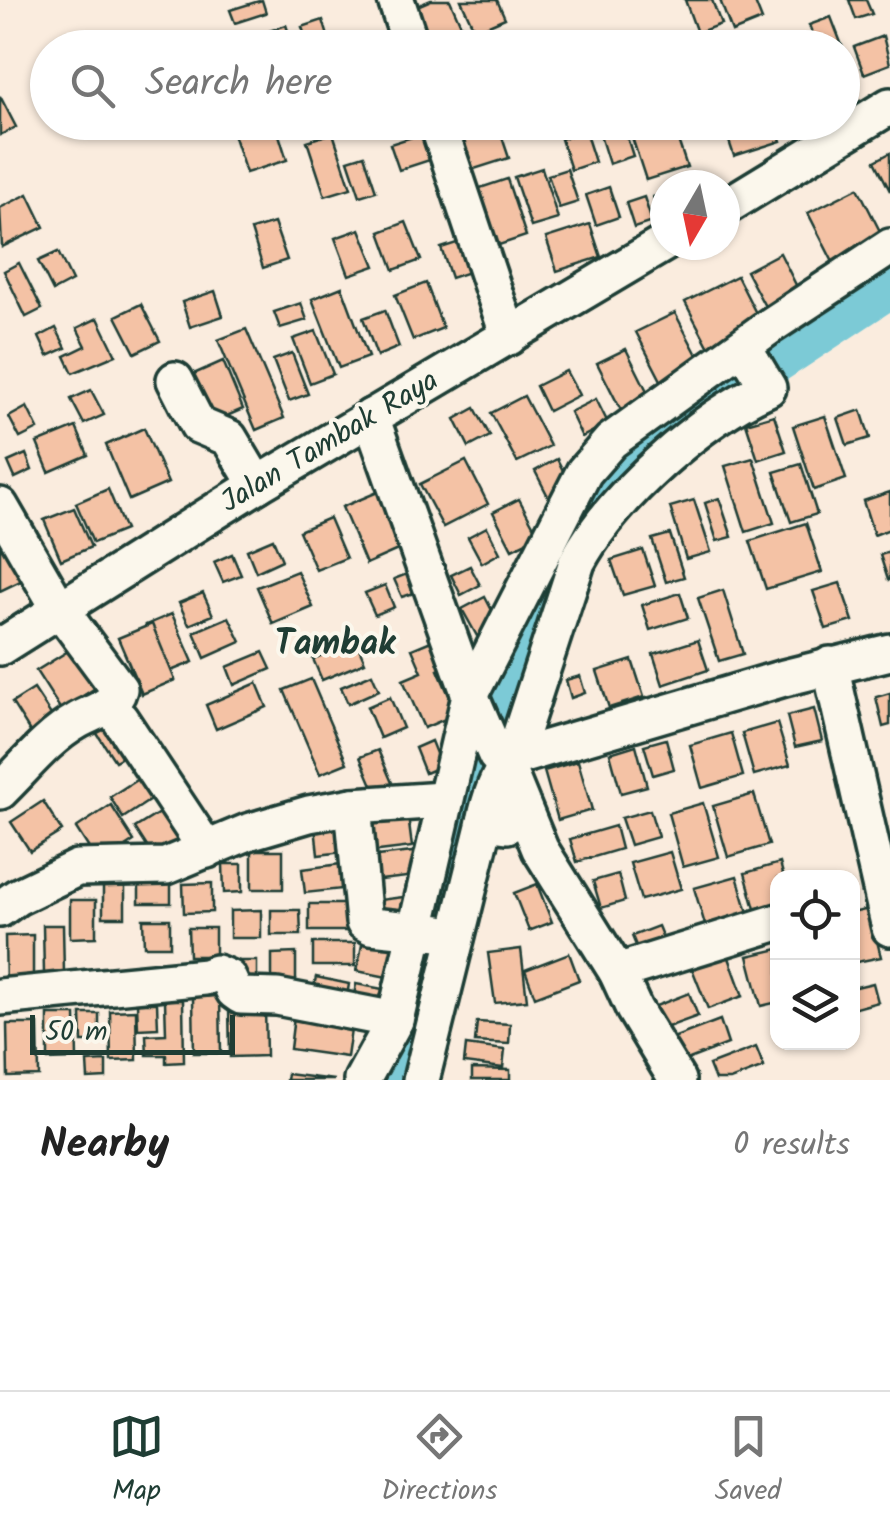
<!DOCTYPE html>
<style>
:root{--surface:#fff;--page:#f2f2f2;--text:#222;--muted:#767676;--line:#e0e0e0;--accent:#1f3d34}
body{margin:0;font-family:Kalam,sans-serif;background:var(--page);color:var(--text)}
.controls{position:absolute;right:30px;bottom:30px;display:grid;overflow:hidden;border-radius:20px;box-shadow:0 2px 8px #0004}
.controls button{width:90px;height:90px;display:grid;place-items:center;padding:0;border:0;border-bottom:2px solid var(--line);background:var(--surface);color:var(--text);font:50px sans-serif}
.compass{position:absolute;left:650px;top:170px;width:90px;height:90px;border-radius:50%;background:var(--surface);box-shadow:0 2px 8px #0004;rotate:189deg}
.scale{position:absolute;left:30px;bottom:25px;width:205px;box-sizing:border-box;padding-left:10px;border:5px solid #1f3d34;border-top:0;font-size:28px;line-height:35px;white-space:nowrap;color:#1f3d34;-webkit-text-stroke:8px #fbf7ec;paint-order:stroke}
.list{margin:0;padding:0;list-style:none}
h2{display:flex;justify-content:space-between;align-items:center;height:130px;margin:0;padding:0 40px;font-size:42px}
h2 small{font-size:32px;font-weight:400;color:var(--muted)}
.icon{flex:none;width:55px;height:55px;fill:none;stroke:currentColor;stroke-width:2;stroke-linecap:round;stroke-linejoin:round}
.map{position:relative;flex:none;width:890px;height:1080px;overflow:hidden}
.search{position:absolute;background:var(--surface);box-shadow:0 2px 8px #0004;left:30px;right:30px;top:30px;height:110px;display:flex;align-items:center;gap:25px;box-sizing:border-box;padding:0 35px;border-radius:55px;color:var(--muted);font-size:38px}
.sheet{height:310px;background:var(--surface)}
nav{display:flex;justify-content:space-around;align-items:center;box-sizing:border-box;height:140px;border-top:2px solid var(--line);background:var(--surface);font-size:28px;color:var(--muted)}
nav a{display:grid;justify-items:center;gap:5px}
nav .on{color:var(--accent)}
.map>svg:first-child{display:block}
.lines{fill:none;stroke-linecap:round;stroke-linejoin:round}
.river{stroke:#7bcad6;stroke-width:50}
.building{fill:#f4c2a5;stroke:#1f3d34;stroke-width:2.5}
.minor-casing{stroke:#1f3d34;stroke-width:42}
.minor{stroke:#fbf7ec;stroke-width:35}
.labels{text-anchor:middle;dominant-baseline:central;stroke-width:8;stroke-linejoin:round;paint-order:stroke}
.street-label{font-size:30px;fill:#1f3d34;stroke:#fbf7ec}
.quarter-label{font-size:35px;font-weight:bold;fill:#1f3d34;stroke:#fbf7ec}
</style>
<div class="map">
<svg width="890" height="1080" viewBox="0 0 890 1080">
<rect width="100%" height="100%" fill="#faecde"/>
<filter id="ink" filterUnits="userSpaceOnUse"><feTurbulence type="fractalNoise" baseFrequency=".01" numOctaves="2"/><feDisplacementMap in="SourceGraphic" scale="20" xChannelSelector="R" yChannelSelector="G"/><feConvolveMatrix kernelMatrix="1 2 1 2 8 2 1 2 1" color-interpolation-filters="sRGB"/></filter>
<g filter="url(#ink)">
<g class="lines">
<path class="river" d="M395,1080L478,780L550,580L597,492L675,424L890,282"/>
</g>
<g class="building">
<path d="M262,0L266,13L235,23L230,10Z"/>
<path d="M431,0H450L461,25L424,41L410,9Z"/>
<path d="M461,0H497L505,18L475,31Z"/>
<path d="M685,0H712L721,24L697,33Z"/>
<path d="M720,0H754L762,20L732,32Z"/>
<path d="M849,0H866L872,14L856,19Z"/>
<path d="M831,17L851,69L842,72V48H818L809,25Z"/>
<path d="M323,20L331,46L309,48L302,27Z"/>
<path d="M286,25L294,48H255L252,37Z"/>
<path d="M883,36L890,64L864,74L854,47Z"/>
<path d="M845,91L853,111L842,115V92Z"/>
<path d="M0,96L16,127L0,135Z"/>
<path d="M229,122H275L287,160L246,173Z"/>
<path d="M467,122H497L509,158L465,172L450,128Z"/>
<path d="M622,122L633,156L609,164L598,129Z"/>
<path d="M627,122H672L687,167L646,180Z"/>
<path d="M675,122H704L705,125L678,134Z"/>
<path d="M756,122H775L781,141L734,156L726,132Z"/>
<path d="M431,131L439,157L399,170L390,144Z"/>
<path d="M585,131L595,162L571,170L561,139Z"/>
<path d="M333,133L351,188L325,196L307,141Z"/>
<path d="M890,153V191L875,161Z"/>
<path d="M364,155L376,191L360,196L348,160Z"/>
<path d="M542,168L558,219L531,227L514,177Z"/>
<path d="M567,169L578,202L559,208L548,175Z"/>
<path d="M507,179L526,236L490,248L471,191Z"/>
<path d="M609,187L619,217L596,225L586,195Z"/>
<path d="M858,188L887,245L837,270L808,213Z"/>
<path d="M28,194L44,227L2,247L0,208Z"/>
<path d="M665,194V223L662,224L653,197Z"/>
<path d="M644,197L652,222L634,228L626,203Z"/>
<path d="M406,222L421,260L394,270L380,232Z"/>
<path d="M274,223L287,260L263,268L251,230Z"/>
<path d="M590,224L601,257L557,271L546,238Z"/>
<path d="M360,229L375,266L349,275L335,238Z"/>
<path d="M469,239L478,269L451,278L441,248Z"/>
<path d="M58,252L72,281L53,291L38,261Z"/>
<path d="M780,253L801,295L768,312L746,271Z"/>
<path d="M19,263L42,309L26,317L4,271Z"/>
<path d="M737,276L764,329L713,355L685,302Z"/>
<path d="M426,283L443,328L413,340L395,295Z"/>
<path d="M342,287L368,357L339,368L312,299Z"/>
<path d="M215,291L223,316L190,327L182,302Z"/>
<path d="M301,303L307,320L280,328L274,312Z"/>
<path d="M141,304L160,341L135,353L116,316Z"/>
<path d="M385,310L399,347L377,356L363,318Z"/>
<path d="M675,313L705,370L666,390L636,332Z"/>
<path d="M98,318L116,355L73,373L65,356L86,346L77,328Z"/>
<path d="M56,328L66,348L48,356L39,337Z"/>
<path d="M246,329L284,418L256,430L218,340Z"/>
<path d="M316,331L333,374L310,383L293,339Z"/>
<path d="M626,349L653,403L625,418L597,363Z"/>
<path d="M292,353L308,394L289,401L273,360Z"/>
<path d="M223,361L243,409L208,424L187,377Z"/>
<path d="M566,371L579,395L548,411L536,386Z"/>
<path d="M91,390L104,415L84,424L71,399Z"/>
<path d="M524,396L550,446L517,462L491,413Z"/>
<path d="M596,399L608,423L582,437L570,412Z"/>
<path d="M27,407L38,429L20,438L9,417Z"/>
<path d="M475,408L490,436L469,447L455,419Z"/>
<path d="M861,410L870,438L847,445L838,418Z"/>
<path d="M774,415L786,451L758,460L746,423Z"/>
<path d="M825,416L846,479L814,490L793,426Z"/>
<path d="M76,427L88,455L49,472L37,443Z"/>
<path d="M144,428L168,483L129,500L106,445Z"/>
<path d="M26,454L32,470L15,478L8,462Z"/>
<path d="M753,458L774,523L746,532L725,466Z"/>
<path d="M557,459L571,486L549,498L535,471Z"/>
<path d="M466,461L488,504L443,527L420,484Z"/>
<path d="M801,464L817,514L791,522L774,472Z"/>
<path d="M108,489L125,530L93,543L76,503Z"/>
<path d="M385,489L409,545L366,564L342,507Z"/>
<path d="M890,492V529L874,535L863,501Z"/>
<path d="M719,498L732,537L717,541L705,503Z"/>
<path d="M519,499L539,536L512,549L493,512Z"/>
<path d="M694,500L711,552L686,559L670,507Z"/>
<path d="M74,508L91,547L61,560L44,520Z"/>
<path d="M329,518L346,558L316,570L299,531Z"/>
<path d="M806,523L822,572L766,589L750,541Z"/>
<path d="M487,527L500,553L482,563L468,537Z"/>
<path d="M0,533L29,577L0,591Z"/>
<path d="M670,534L684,577L666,582L652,539Z"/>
<path d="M273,539L282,560L256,572L247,550Z"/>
<path d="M643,550L655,586L623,595L611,560Z"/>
<path d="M890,552V580H888L880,555Z"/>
<path d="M232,554L241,575L223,582L214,562Z"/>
<path d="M470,566L480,585L461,595L451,575Z"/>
<path d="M297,571L313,607L273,624L257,587Z"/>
<path d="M412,572L420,591L402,597L394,579Z"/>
<path d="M840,583L853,621L826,629L813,591Z"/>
<path d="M385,585L394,607L375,615L365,593Z"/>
<path d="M723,590L743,654L719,661L698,598Z"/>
<path d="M203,593L213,615L189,625L179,603Z"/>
<path d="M680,593L688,618L650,630L642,605Z"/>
<path d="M485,597L499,624L477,636L462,609Z"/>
<path d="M172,614L193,662L166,673L146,625Z"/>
<path d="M229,617L241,642L205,658L194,632Z"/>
<path d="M152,624L175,680L142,694L118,638Z"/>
<path d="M443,636L454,663L438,670L457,714L424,728L403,680L422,672L412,649Z"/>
<path d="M698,640L708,670L663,685L653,654Z"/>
<path d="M356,641L365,662L322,680L313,659Z"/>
<path d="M78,645L103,683L61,710L36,671Z"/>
<path d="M263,652L271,669L234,685L227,667Z"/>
<path d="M632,660L644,697L609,708L597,671Z"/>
<path d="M372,674L379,690L348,704L341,687Z"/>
<path d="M580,676L585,693L571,698L566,680Z"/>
<path d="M311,679L347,763L320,774L284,690Z"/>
<path d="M257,683L267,707L216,729L206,705Z"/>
<path d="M34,689L57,724L34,738L12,703Z"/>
<path d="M890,693V725L883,727L876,697Z"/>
<path d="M390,697L403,728L380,738L367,707Z"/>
<path d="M814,709L822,741L795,747L787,716Z"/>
<path d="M109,719L131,752L115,761L94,729Z"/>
<path d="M777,723L790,765L754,775L742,733Z"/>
<path d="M731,733L743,776L702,788L690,745Z"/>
<path d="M666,739L674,769L653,775L644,745Z"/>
<path d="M431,741L441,766L425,773L415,748Z"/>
<path d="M636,745L647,786L621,793L610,753Z"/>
<path d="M378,750L393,785L375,792L360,757Z"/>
<path d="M578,761L592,810L558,820L544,771Z"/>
<path d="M141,777L155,797L123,818L110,797Z"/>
<path d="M754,794L769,845L728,857L713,806Z"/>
<path d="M43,801L62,831L30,851L11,822Z"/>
<path d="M703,803L719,857L683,867L668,813Z"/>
<path d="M111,805L134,841L99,864L76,828Z"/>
<path d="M172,805L190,832L153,856L135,828Z"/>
<path d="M650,810L658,837L630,845L621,818Z"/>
<path d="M408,816L412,847L362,853L358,822Z"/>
<path d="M347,822L351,851L318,855L315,826Z"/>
<path d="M615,826L621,849L577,862L570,839Z"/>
<rect x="252" y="850" width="31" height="39"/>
<path d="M413,852L416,876L371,881L368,857Z"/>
<path d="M670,852L681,889L641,900L630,863Z"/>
<path d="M349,863L352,888L305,893L302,869Z"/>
<path d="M780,863L784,878H778V910L757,916L745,873Z"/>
<path d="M223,864H242V892L224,893Z"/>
<path d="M618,874L625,901L601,908L593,881Z"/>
<path d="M737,876L752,926L709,938L694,888Z"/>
<rect x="139" y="881" width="32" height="22"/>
<rect x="103" y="883" width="22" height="34"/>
<path d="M212,883V912L184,913L183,884Z"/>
<path d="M537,884L552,922L529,931L514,893Z"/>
<path d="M412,896L415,918L374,923L371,901Z"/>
<path d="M70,900H96V937L70,938Z"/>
<rect x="309" y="904" width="48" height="27"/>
<path d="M869,909L881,957L852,963V913Z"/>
<path d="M261,910V938H230V911Z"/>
<path d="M271,910H300L301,935H271Z"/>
<path d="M143,919H170V946H144Z"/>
<path d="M43,925H63L64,974H44Z"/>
<path d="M658,926L665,943L639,953L632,936Z"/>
<path d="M188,928H215V956H189Z"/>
<path d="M364,934L404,941L397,979L357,971Z"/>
<path d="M33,935V986H6L5,936Z"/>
<rect x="313" y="943" width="42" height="23"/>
<path d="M521,949L527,1000L495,1003L488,953Z"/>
<path d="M778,949V1002L761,1006L748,956Z"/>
<path d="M727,952L743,996L708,1009L691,966Z"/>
<path d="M296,953V981H272V954Z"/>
<path d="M569,953L579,980L535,997L525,970Z"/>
<path d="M236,961H257V982H237Z"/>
<path d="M316,977L349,984L346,1002L312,996Z"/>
<path d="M873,983L878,1002L852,1009V988Z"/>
<path d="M356,984L388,990L385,1007L353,1001Z"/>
<path d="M689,993L698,1016L657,1031L648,1009Z"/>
<path d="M220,996L221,1053H194L193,997Z"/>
<path d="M165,1000H183L184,1062L166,1063V1055H147L146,1035L166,1034Z"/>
<path d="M137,1003H157L158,1028L138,1029Z"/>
<path d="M229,1007H265L266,1056L230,1057Z"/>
<path d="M295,1008L353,1016L347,1057L290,1049Z"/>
<path d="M136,1010L137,1060L111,1061L110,1011Z"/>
<path d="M81,1014H99V1042H82Z"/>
<path d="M48,1015H76L77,1059L48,1060Z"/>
<path d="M720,1020L728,1044L674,1065L665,1041Z"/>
<path d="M477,1022L510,1024L509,1044L475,1042Z"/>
<path d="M7,1024H38L39,1076L8,1077Z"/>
<path d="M466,1045L505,1050L503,1068L464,1063Z"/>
<path d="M756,1047L764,1067L730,1080H715L709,1065Z"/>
<path d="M106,1061V1078L88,1079L87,1062Z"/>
<path d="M472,1069L510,1070V1080H472Z"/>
<path d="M287,1074L334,1080H286Z"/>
</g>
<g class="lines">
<g class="minor-casing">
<g id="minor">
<path d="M396,0L412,48"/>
<path d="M437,122L509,337"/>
<path d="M725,207L890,106"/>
<path d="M175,380L198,425L229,438L257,485"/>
<path d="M371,417L470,695L496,755L506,766L540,849L617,972L634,1009L677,1080"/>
<path d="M0,506L59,608L119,689C114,708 92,712 77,721C47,738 24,768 0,791"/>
<path d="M0,647L257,485L665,243"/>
<path d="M830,665L890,928"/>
<path d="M120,719L207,850"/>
<path d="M513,758L784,678L890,652"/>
<path d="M353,806L364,922L371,926L439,933"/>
<path d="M485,822C489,801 498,773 513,758L577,562C612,497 701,418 768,388L743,346"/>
<path d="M0,909L17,897L77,868L166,866L248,832L309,814L353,806L443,800"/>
<path d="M617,972L778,922"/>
<path d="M0,997L205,977L216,973L228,978L234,991L241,996L277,997L395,1020"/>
<path d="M362,1080L395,1020L470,695L584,472L611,441L770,326L890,247"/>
<path d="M421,1080L485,822L507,825"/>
</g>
</g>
<use href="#minor" class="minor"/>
</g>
</g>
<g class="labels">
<g class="street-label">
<text transform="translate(330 442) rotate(-31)">Jalan Tambak Raya</text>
</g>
<g class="quarter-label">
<text x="335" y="645">Tambak</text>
</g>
</g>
</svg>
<div class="controls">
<button><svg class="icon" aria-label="locate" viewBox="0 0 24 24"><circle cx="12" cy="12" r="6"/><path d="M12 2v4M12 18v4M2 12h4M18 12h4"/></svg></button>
<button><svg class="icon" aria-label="layers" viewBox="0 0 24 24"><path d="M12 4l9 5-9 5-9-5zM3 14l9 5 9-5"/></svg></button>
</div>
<svg class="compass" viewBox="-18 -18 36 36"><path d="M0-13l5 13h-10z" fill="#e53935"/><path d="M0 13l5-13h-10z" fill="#767676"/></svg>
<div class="scale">50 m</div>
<div class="search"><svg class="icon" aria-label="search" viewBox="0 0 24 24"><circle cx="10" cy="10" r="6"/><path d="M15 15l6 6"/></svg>Search here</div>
</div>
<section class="sheet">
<h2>Nearby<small>0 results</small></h2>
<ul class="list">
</ul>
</section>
<nav>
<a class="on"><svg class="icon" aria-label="map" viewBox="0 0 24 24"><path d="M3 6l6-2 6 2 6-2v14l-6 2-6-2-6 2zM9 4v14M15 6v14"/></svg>Map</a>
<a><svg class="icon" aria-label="directions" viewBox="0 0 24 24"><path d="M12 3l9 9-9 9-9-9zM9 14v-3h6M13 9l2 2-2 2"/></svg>Directions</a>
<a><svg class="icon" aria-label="saved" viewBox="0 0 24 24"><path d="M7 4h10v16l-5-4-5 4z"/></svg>Saved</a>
</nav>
